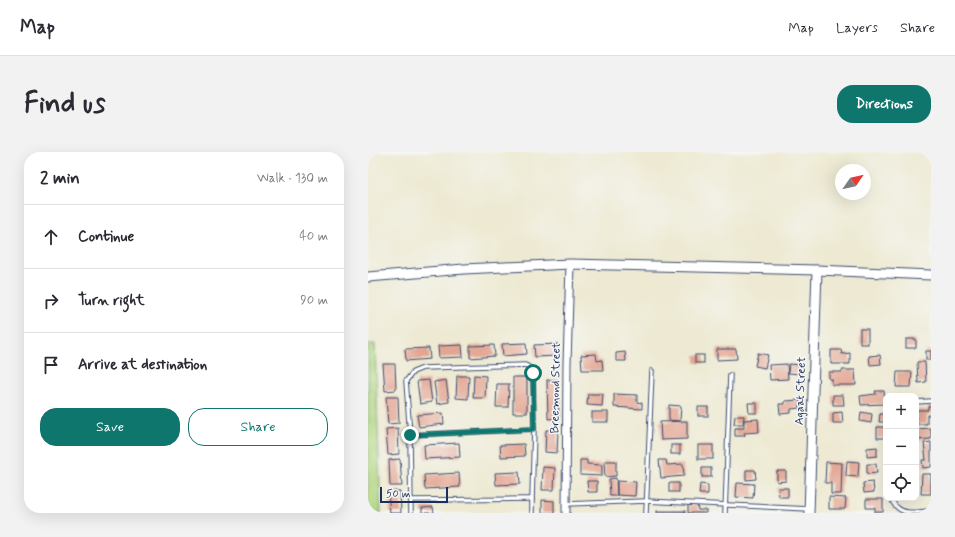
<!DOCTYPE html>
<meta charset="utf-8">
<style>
:root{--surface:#fff;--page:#f2f2f3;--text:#2b2b33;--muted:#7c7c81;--line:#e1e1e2;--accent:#0f766e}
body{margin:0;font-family:Mynerve,sans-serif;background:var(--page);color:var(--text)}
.controls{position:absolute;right:12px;bottom:12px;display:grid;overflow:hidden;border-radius:8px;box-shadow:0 4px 16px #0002}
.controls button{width:36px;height:36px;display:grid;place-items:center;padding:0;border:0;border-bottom:1px solid var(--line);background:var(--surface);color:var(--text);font:20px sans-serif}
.compass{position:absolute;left:467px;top:12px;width:36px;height:36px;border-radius:50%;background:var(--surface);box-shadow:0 4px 16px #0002;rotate:56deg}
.scale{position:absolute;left:12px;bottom:10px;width:68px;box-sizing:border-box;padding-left:4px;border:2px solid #1b2f5e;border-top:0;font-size:11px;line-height:14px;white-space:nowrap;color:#1b2f5e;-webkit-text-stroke:3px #f6f6f2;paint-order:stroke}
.stop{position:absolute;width:12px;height:12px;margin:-9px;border:3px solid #0f766e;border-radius:50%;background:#fff}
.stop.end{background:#0f766e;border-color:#fff;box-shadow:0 1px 4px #0008}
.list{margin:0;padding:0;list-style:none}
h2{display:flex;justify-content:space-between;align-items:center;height:52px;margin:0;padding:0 16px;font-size:17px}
h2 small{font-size:13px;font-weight:400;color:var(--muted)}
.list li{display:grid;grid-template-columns:26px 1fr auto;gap:12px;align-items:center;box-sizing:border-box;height:64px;padding:0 16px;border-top:1px solid var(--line)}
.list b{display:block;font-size:15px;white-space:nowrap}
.list em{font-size:13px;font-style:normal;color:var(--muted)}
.actions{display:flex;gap:8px;padding:12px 16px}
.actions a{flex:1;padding:9px 0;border:1px solid var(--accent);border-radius:16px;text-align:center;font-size:14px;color:var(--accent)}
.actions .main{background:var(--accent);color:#fff}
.icon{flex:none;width:22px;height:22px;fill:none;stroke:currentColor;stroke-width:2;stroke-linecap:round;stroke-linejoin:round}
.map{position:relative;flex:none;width:563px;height:361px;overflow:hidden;border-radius:16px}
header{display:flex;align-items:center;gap:24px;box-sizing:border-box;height:56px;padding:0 20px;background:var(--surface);border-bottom:1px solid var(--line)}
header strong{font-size:19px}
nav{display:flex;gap:22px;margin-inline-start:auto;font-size:14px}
.intro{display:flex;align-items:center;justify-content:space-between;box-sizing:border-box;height:96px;padding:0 24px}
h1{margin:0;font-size:28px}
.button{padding:10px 18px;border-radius:16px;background:var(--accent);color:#fff;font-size:14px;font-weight:700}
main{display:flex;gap:24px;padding:0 24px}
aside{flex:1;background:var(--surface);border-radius:16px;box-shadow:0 4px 16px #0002}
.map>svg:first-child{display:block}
.green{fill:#b0d680;stroke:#66826f}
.building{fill:#e3a592}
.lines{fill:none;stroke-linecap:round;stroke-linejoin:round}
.service-casing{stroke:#3a4b6f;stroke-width:5.5}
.minor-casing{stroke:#3a4b6f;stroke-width:9}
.tertiary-casing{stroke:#3a4b6f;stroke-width:11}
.service{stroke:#fff;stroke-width:3.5}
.minor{stroke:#fff;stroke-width:7}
.tertiary{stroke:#fff;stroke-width:9}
.route{stroke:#0f766e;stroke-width:5}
.labels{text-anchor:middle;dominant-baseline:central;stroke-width:3;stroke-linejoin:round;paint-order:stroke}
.street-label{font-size:12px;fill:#1b2f5e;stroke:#f6f6f2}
</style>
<header>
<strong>Map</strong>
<nav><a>Map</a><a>Layers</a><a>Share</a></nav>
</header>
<div class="intro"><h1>Find us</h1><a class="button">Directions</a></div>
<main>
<aside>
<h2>2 min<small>Walk · 130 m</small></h2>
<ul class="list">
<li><svg class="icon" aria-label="ahead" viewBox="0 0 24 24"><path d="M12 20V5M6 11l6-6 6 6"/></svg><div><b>Continue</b></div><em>40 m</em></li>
<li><svg class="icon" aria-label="right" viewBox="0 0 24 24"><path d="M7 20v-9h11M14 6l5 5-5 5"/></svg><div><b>Turn right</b></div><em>90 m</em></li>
<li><svg class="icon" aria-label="arrive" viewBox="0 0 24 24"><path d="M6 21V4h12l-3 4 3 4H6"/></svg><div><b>Arrive at destination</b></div></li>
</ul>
<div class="actions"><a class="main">Save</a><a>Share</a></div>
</aside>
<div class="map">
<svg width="563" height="361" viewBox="0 0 563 361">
<rect width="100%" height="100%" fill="#f6f6f2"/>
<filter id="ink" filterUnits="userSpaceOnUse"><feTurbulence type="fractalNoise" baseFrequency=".025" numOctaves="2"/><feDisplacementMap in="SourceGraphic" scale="8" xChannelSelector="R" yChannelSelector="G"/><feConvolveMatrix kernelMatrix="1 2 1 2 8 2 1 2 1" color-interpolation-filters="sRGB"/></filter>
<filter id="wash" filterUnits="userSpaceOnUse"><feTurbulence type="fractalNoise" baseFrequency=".012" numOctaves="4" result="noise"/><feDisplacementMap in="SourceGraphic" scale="16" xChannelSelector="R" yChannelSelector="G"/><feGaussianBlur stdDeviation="0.9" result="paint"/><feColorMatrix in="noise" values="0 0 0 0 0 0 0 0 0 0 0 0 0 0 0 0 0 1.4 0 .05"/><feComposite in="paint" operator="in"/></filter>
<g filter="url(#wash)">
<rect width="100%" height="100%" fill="#ede9d2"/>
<path class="green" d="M0,192H7L13,361H0Z"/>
<g id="blocks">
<g class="building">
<rect x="492" y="177" width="8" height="15"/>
<rect x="538" y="187" width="10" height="9"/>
<path d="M158,191L159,202L135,204L134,192Z"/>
<path d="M190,192L191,204L167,205L166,193Z"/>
<path d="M94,193L95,205L71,206L70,194Z"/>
<path d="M126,193L127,204L102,206V194Z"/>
<path d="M61,196L62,207L38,209L37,197Z"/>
<path d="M349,197H368L369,207L349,208Z"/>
<path d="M463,198H473L474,202L482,201V212H463Z"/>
<rect x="558" y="199" width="5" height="9"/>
<path d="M257,200L258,209H248V201Z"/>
<path d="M390,201L400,203L397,216L387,214Z"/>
<path d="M228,202L229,209L234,208L235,218H214L213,203Z"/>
<rect x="327" y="203" width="9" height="8"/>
<path d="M512,203L513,212L502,213L501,204Z"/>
<path d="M549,210H557L558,230L550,231Z"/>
<path d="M15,212H27L28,238L17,239Z"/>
<path d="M419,212L420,227L402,228L401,213Z"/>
<path d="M421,212L434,213L433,222L420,221Z"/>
<path d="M474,218H487L488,233H464V227H461V220H474Z"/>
<path d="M529,220H544L543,235H528Z"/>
<path d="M106,223L118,224L117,246H105Z"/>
<path d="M89,224H101L100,247L88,246Z"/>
<rect x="145" y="225" width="14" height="36"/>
<path d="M61,228L64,250L52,252L49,229Z"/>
<path d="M78,228L81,250L69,252L66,230Z"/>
<path d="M179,228H190L191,266L180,267Z"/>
<path d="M129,232H141L140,255H128Z"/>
<path d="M507,239H516L517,252L493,253L492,244L508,242Z"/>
<path d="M220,242H235L234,254L219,253Z"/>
<path d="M246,242L269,243V250L274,251V257L246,255Z"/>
<path d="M465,243H475L476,253H465Z"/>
<path d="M18,245H30L31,271L20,272Z"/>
<path d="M432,248V256L423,257V261L412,262L411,252H417V249Z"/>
<path d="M380,251H389V261H381Z"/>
<path d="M301,253L313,254L312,269L301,268Z"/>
<path d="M560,254H563V263H559V272H548V258H560Z"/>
<rect x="330" y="255" width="10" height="9"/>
<rect x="224" y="260" width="16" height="10"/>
<path d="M474,260L475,271H465V261Z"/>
<path d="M493,260L504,262L503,271L492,269Z"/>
<path d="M75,261L76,272L51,275L49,263Z"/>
<path d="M512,262H518L517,270H511Z"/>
<path d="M367,264H376L375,272H366Z"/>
<path d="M390,267L391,280L376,281L377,284H367V276H376V268Z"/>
<path d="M319,269V287L293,288L292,270Z"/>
<path d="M509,275H518L517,286H509Z"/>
<path d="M30,276L31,302L20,303L18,277Z"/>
<path d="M563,276V287L548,288V277Z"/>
<path d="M178,278H190L189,301L177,300Z"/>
<path d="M563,290V315L555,316L554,308H558L556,291Z"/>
<path d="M91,291L92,305L57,307L56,293Z"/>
<path d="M156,292L157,304L133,305L132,293Z"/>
<rect x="303" y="293" width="9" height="9"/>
<rect x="330" y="293" width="15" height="14"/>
<path d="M509,295V304L499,305V296Z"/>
<path d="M32,307L34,334H22L21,308Z"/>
<path d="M212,308H219V312L234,313V324L212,323Z"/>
<path d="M291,308H298L299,313L315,312L316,324L293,326Z"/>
<path d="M236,309H248V324L237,325Z"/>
<path d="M479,309L491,310L490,325L478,324Z"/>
<path d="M458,310L474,311L473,342H463V331H457Z"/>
<path d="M499,312H508L509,321L499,322Z"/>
<path d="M175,315L187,316L186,338H174Z"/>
<rect x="334" y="316" width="9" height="9"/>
<path d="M378,318H387L388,327L378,328Z"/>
<path d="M409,319H418V329L409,330Z"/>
<path d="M151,320L152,332L128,333L127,321Z"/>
<path d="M91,321L92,335L57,337L56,323Z"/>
<path d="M554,322H563V342H553Z"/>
<path d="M248,326L249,344H242L241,327Z"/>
<path d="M219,329H229V340H220Z"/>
<path d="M249,329L268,330L267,344L249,343Z"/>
<path d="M505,330L506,340L496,341L495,331Z"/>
<rect x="301" y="331" width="10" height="9"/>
<path d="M369,331L386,332L385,346L368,345Z"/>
<path d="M332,332L340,333V342H331Z"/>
<path d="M410,336H420V345H411Z"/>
<path d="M20,339H32L33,361H22Z"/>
<path d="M461,345L478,346L477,357H461Z"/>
<path d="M498,347H515V360H507V356H498Z"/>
<path d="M174,348L186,349V361H174Z"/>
<path d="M320,353H329L330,358H338V361H320Z"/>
<path d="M65,355L66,361H54V356Z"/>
<rect x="289" y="359" width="28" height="2"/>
</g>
</g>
</g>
<g filter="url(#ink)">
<use href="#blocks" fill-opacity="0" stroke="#3a4b6f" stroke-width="1"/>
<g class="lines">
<g class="service-casing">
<g id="service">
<path d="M548,250L563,249"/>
<path d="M42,283L166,277"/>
<path d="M524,346C524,353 533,360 540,360C547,361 555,359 563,359"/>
<path d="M43,348L164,347"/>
<path d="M198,352L278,349L441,357"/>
<path d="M43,361L42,283L38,229L45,220L55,216L157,213L161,215L165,221L166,277L164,347V361"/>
<path d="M278,361L284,219"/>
<path d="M357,361L362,223"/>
</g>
</g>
<g class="minor-casing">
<path id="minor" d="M198,361L199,212L202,112"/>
</g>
<g class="tertiary-casing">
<g id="tertiary">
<path d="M0,125L96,117L202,112L449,118L563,123"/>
<path d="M441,361L449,118"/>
</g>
</g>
<use href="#service" class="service"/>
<use href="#minor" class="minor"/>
<use href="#tertiary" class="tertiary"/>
</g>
</g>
<g class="lines" filter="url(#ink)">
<path class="route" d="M42,283L166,277L165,221"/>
</g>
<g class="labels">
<g class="street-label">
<text transform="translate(188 236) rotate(-89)">Breemond Street</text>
<text transform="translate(433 239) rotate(-88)">Agaat Street</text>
</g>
</g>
</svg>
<div class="controls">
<button>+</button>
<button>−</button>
<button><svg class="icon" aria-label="locate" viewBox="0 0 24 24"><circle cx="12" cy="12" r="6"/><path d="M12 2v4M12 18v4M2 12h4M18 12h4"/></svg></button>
</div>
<svg class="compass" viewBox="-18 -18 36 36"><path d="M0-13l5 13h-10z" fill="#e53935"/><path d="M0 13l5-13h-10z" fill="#7c7c81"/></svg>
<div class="scale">50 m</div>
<div class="stop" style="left:165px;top:221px"></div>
<div class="stop end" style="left:42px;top:283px"></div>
</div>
</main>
